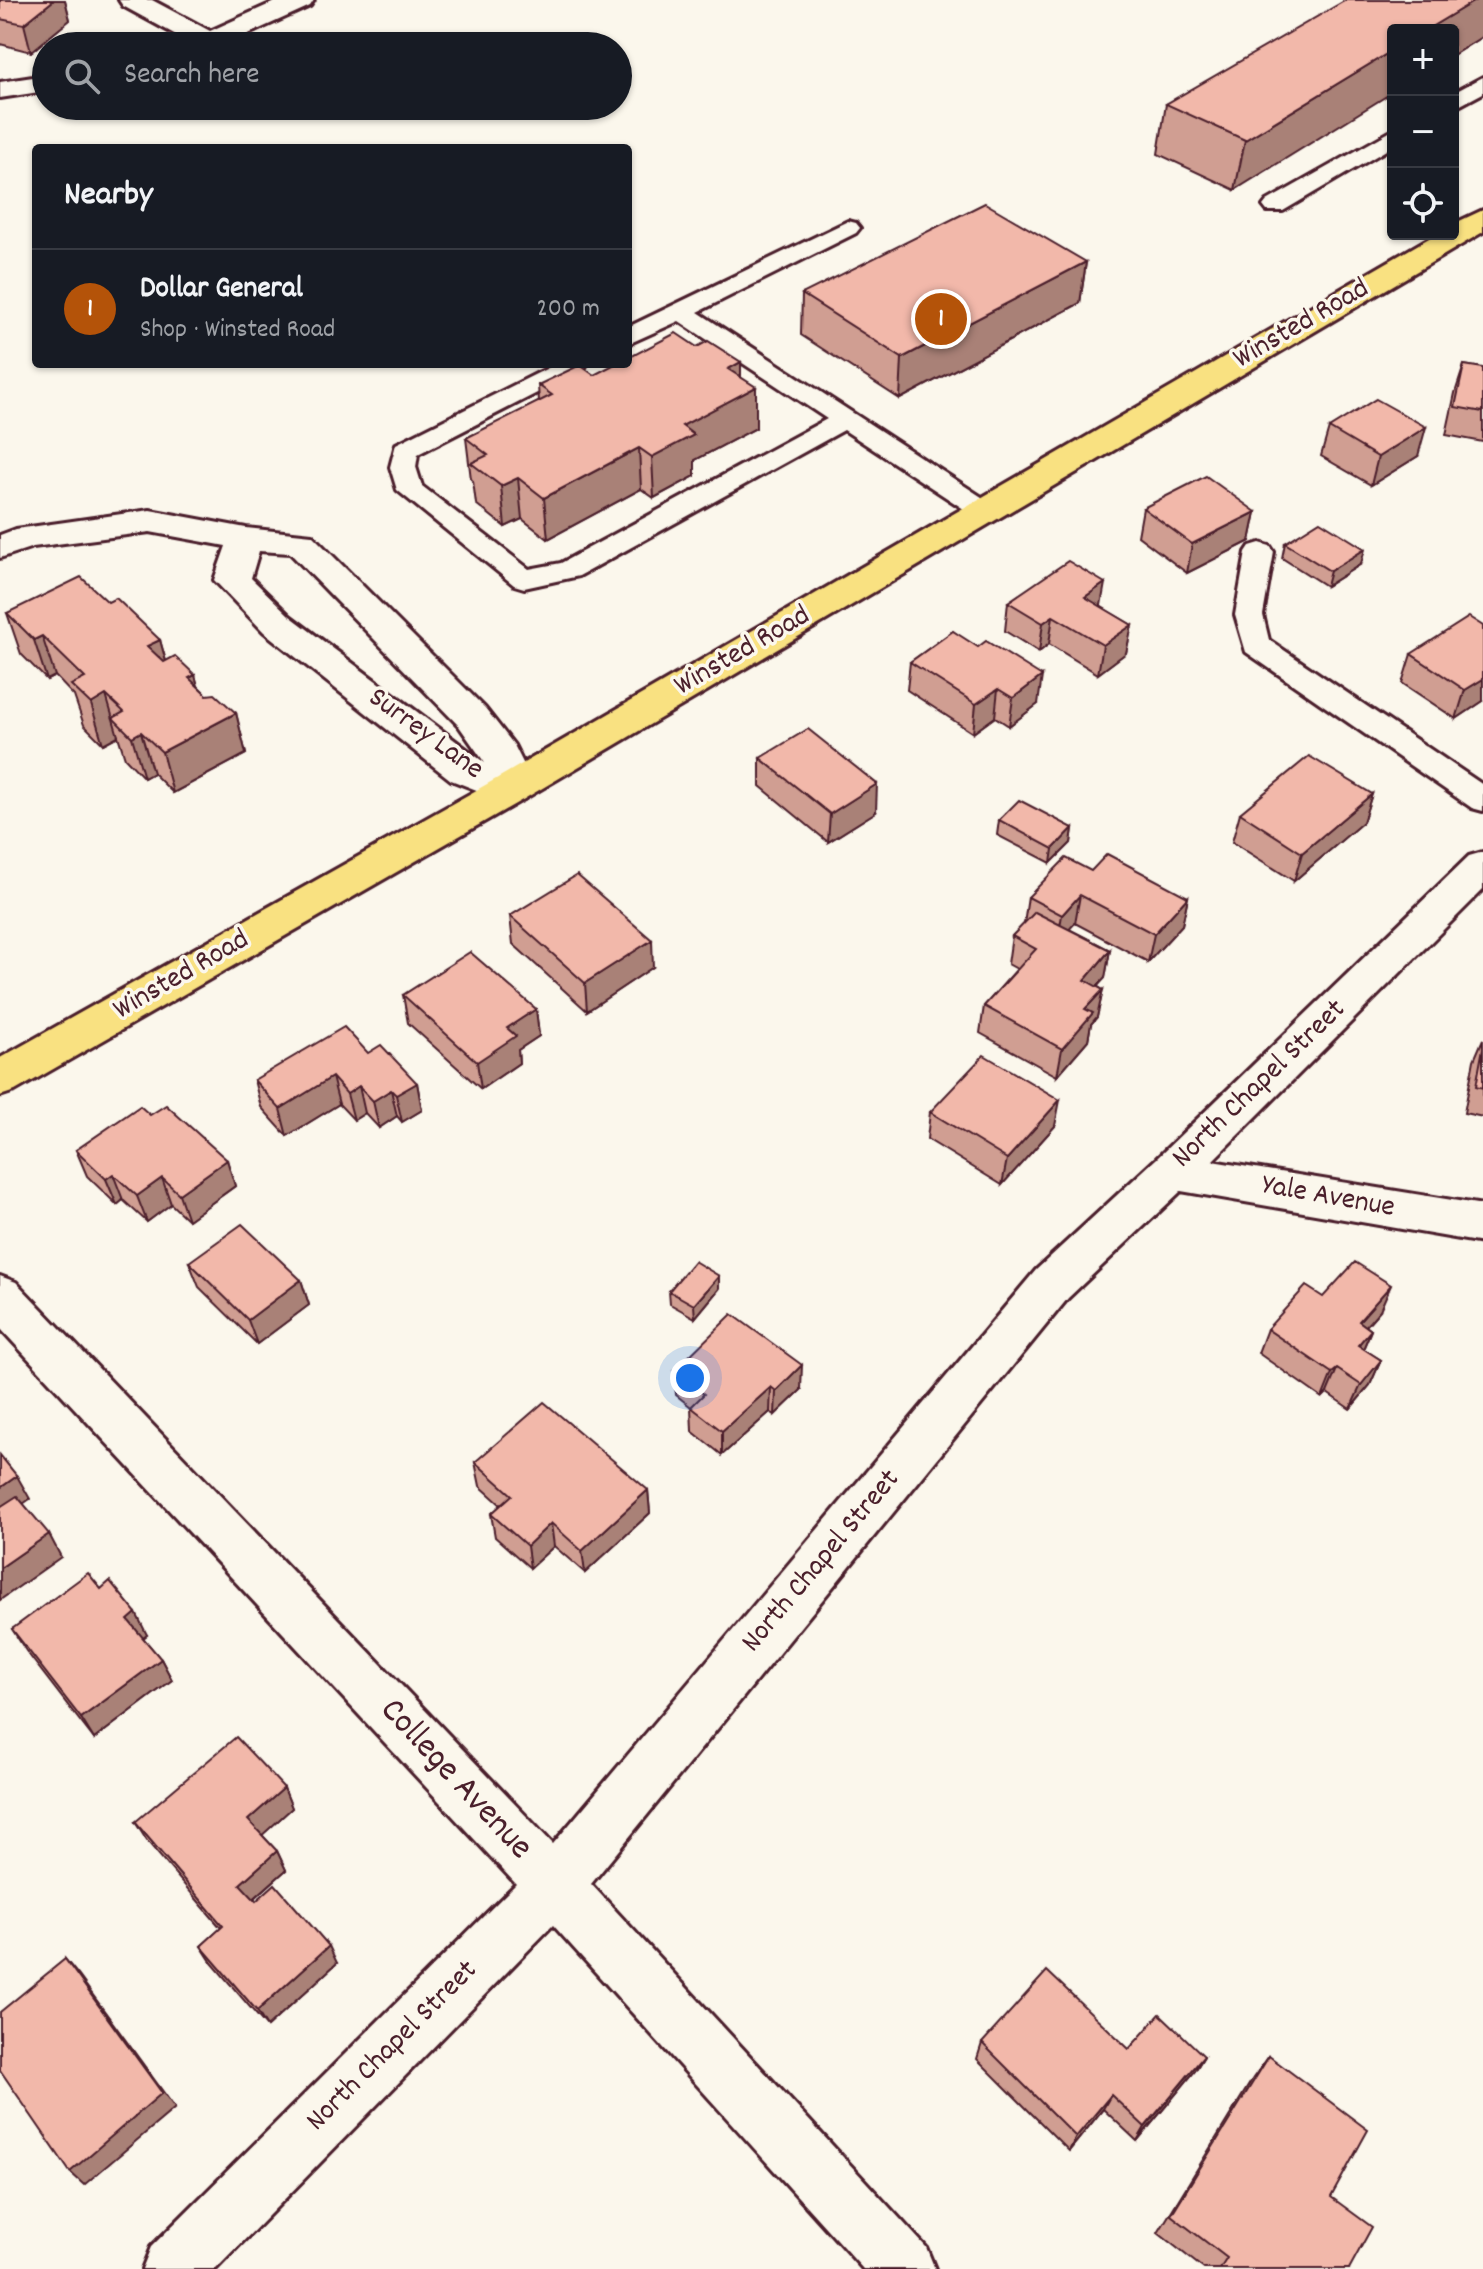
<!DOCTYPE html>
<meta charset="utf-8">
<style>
:root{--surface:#171b24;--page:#20242c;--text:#f1f3f6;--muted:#9ea1a6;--line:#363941;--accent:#b45309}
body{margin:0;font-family:Dekko,sans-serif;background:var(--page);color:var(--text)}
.controls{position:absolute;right:24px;top:24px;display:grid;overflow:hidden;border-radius:8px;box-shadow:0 2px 6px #0004}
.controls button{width:72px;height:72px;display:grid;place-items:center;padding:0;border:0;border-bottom:2px solid var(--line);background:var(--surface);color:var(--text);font:40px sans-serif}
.you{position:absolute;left:690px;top:1378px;width:28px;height:28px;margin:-20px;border:6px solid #fff;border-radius:50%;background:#1a73e8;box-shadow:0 0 0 12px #1a73e833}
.badge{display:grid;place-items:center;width:52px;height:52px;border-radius:50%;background:var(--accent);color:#fff;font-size:26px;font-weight:700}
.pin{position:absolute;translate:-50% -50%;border:4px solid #fff;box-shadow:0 2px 8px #0006}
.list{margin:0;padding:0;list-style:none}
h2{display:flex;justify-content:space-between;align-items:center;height:104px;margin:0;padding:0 32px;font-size:34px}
h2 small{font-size:26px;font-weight:400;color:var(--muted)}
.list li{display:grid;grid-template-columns:52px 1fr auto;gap:24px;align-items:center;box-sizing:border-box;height:120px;padding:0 32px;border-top:2px solid var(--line)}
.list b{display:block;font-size:30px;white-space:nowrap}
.list p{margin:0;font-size:26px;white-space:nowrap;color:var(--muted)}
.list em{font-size:26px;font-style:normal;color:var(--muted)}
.icon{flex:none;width:44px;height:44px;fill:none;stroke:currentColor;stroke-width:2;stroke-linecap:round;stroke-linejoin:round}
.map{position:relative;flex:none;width:1483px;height:2269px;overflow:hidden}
.search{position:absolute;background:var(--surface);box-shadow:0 2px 6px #0004;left:32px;top:32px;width:600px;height:88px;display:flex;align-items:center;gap:20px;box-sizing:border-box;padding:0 28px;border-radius:44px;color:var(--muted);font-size:30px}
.panel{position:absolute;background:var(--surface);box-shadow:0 2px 6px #0004;left:32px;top:144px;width:600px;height:224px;border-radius:8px}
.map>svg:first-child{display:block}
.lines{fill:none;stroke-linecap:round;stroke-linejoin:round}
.service-casing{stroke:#4a1f2b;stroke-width:6}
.minor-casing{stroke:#4a1f2b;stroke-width:6}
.primary-casing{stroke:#4a1f2b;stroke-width:6}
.service{fill:#fbf7ec;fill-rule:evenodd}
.minor{fill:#fbf7ec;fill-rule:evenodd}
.primary{fill:#f9e181;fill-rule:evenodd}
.wall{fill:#d09e92;stroke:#4a1f2b;stroke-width:2}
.shaded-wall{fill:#a98177;stroke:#4a1f2b;stroke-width:2}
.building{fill:#f2b8aa;stroke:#4a1f2b;stroke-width:2}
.labels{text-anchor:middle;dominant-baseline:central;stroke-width:7;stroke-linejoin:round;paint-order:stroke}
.street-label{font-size:30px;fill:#4a1f2b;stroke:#fbf7ec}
.near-street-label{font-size:36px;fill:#4a1f2b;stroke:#fbf7ec}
</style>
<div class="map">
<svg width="1483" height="2269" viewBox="0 0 1483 2269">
<rect width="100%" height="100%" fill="#fbf7ec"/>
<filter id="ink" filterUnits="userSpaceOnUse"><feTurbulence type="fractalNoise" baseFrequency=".0125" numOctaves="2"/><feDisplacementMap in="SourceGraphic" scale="16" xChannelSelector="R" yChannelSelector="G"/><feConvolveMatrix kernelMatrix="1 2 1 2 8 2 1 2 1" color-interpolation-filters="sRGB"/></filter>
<g filter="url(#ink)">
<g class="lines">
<g class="service-casing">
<g id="service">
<path d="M1483,77V93L1453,109V93Z"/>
<path d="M1393,130V146L1283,211H1267L1263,206L1267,201Z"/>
<path d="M848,221L856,223L860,228L856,233L698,312L994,505L998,511L994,517L985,519L976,517L844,430L579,576L524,588L514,585L397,490L390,467L396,444L556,364H587L584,369L418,454L416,467L422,486L529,569L561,563L827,419L679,321L628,344V327Z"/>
<path d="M1260,543L1270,546L1274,552L1263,615L1269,640L1483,785V811L1472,808L1246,652L1235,615L1246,552L1250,546Z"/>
</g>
</g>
<g class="minor-casing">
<g id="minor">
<path d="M119,0H152L210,31L279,0H314L310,6L222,46H186L189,42L123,6Z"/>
<path d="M46,75V91L0,98V82Z"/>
<path d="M150,510L246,528L312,535L485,708L514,745L527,771L529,789L524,799L510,803L451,780L264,632L214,580L226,546L150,532L33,547L0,558V535L16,529ZM259,551L290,553L459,726L485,763L290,616L251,578Z"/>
<path d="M1483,852V890L1212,1161L1483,1205V1243L1181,1191L1068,1298L591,1884L926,2247L935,2269H863L553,1925L216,2269H142L151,2247L516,1884L0,1328V1276L16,1282L553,1844L1036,1270L1156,1159L1469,856Z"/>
</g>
</g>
<g class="primary-casing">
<path id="primary" d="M1483,210V232L524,799L15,1091L0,1096V1058L496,779L1436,234H1453V224Z"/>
</g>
<use href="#service" class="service"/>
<use href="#minor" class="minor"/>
<use href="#primary" class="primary"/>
</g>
<g class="wall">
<path d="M0,0H65L70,20L31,52L0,44Z"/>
<path d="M1483,0V36L1453,55V30L1235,190L1158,154L1166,104Z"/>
<path d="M1086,262L1080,303L900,399L801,335L802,294Z"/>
<path d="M1464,365L1483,368V442L1446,435L1455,393Z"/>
<path d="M741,377L756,428L695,460V476L654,498L641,489L548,539L522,519L505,527L476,504L473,481L471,479L466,438L539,402L538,385Z"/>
<path d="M1329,428L1418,456L1371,485L1321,456Z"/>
<path d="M1143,508L1256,512L1250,541L1187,573L1138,536Z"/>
<path d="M1285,543L1361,564L1326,586L1282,558Z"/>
<path d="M108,602L160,640L166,661L195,675L198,686L207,695L236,713L246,754L173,793L153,773L144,778L125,758L118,736L103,744L84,725L74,696L55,676L47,680L21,654L7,613Z"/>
<path d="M1008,602L1101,607L1132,625L1126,653L1098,674L1049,644L1039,652L1005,631Z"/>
<path d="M953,631L1038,704L1009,726L995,717L973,733L907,690L910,662Z"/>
<path d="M1411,654L1483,701L1456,719L1402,683Z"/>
<path d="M760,758L876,812L828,842L760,786Z"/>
<path d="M1372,794L1363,822L1294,881L1232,842L1240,813Z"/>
<path d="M999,820L1073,828L1071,843L1051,863L997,835Z"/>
<path d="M1091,871L1188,897L1182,925L1148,962L1075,923L1069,929L1110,950L1105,978L1097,986L1103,990L1097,1017L1091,1024L1088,1040L1057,1076L980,1033L984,1006L1017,969L1008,964L1012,936L1024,924L1028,897Z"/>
<path d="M510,916L653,967L587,1011L513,944Z"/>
<path d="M403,995L536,1009L539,1036L518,1050L519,1063L481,1089L408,1023Z"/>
<path d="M1483,1039V1117L1464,1113L1474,1060Z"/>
<path d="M368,1053L417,1083L422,1110L402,1122L397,1116L379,1128L365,1113L354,1120L339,1104L287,1136L261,1107L254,1080Z"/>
<path d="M930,1112L1055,1126L1002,1185L927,1139Z"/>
<path d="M150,1115L227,1160L235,1186L188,1220L171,1204L147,1222L123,1200L117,1205L87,1176L76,1150Z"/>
<path d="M189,1262L301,1280L309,1305L257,1344L199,1287Z"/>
<path d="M719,1289L695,1318L670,1304L669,1291Z"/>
<path d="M1323,1297L1380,1310L1366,1326L1371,1330L1363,1349L1381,1360L1370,1385L1350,1409L1327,1393L1322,1398L1258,1353L1267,1329Z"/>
<path d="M674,1371L801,1390L775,1415L770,1412L722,1455L692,1431L691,1407L676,1395Z"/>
<path d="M475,1462L648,1490L650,1513L585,1573L554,1546L530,1568L495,1537L491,1514L501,1505L480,1486Z"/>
<path d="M101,1589L147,1635L143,1638L161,1659L172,1680L94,1739L26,1651L12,1629Z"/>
<path d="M284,1788L292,1808L262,1835L277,1851L286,1870L254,1899L337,1963L267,2027L212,1963L201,1946L221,1928L147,1841L135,1822Z"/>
<path d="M982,2043L1129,2049L1204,2056L1195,2071L1137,2141L1103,2109L1069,2151L977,2059Z"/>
<path d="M1269,2056L1331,2197L1349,2269H1204L1158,2233L1253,2078Z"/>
</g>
<g class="shaded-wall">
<path d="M54,0H65L70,20L31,52L24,24Z"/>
<path d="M1476,0H1483V36L1453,55V30H1426Z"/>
<path d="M1393,50V92L1235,190L1245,140Z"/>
<path d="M1086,262L1080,303L900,399L902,358Z"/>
<path d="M741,362V395L756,387V428L695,460V476L654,498L652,457L682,426L728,369Z"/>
<path d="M1426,427L1418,456L1371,485L1378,457Z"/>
<path d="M639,448L641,489L548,539L544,498Z"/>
<path d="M518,478L522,519L505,527L501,486Z"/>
<path d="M1256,512L1250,541L1187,573L1192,544Z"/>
<path d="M1365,549L1361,564L1326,586L1330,571Z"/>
<path d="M1105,583L1100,611L1085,597Z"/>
<path d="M1053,616L1049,644L1039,652L1043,623Z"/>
<path d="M1132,625L1126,653L1098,674L1103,645Z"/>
<path d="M42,636L55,676L47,680L34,640Z"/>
<path d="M160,640L171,680L147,646Z"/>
<path d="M195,675L205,716L189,678Z"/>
<path d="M1042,676L1038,704L1009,726L1013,698Z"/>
<path d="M1483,679V701L1456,719L1465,690Z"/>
<path d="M998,689L995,717L973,733L976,704Z"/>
<path d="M106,695L118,736L103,744L91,704Z"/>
<path d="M236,713L246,754L173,793L162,752Z"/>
<path d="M141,732L153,773L144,778L132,737Z"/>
<path d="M877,784L876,812L828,842L830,814Z"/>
<path d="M1372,794L1363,822L1294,881L1302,853Z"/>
<path d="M1073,828L1071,843L1051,863L1053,849Z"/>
<path d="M1080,895L1075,923L1057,943L1062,915Z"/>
<path d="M1188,897L1182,925L1148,962L1154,934Z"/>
<path d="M652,940L653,967L587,1011L585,983Z"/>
<path d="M1110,950L1105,978L1079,1007L1085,980Z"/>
<path d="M1103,990L1097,1017L1091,1024L1088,1040L1057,1076L1062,1049L1085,1009Z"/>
<path d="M536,1009L539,1036L518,1050L519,1063L481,1089L477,1062L507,1028Z"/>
<path d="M332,1077L339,1104L287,1136L280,1109Z"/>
<path d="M417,1083L422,1110L402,1122L396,1095Z"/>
<path d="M359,1086L365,1113L354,1120L347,1094Z"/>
<path d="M391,1090L397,1116L379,1128L373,1101Z"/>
<path d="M1060,1100L1055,1126L1002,1185L1007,1159Z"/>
<path d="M227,1160L235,1186L188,1220L179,1194Z"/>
<path d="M113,1174L123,1200L117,1205L106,1179Z"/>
<path d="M162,1178L171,1204L147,1222L137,1196Z"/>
<path d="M719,1276V1289L695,1318L694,1305Z"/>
<path d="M301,1280L309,1305L257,1344L248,1320Z"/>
<path d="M1391,1285L1380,1310L1348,1346L1359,1321Z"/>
<path d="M1371,1330L1361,1354L1358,1345Z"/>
<path d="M1381,1360L1370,1385L1350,1409L1361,1385Z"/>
<path d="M802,1365L801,1390L775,1415L776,1391Z"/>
<path d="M1337,1369L1327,1393L1322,1398L1332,1373Z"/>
<path d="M771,1387L770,1412L722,1455V1431Z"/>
<path d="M17,1476L30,1499L0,1520V1488Z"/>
<path d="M648,1490L650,1513L585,1573L582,1551Z"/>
<path d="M551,1523L554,1546L530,1568L527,1546Z"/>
<path d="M49,1534L61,1557L0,1600V1568Z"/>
<path d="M136,1613L147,1635L139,1641L128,1620Z"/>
<path d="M161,1659L172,1680L94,1739L81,1718Z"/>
<path d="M284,1788L292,1808L258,1839L248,1820Z"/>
<path d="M277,1851L286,1870L250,1902L240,1884Z"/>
<path d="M329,1946L337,1963L267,2027L257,2011Z"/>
<path d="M65,1959L79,1976L175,2108L84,2185L70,2172Z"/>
<path d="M1204,2056L1195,2071L1137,2141L1145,2127Z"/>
<path d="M1111,2095L1103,2109L1069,2151L1076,2137Z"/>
</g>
<g class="building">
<path d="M0,0H54L24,24L0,19Z"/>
<path d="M1346,0H1476L1426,30H1393V50L1245,140L1166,104Z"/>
<path d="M985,203L1086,262L902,358L802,294Z"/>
<path d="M676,333L697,347L708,341L741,362L728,369L756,387L682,426L694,435L652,457L639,448L544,498L518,478L501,486L471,463L488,455L466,438L552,395L538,385L580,365L594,375L615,364H628V358Z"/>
<path d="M1464,365L1483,368V412L1455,407Z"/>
<path d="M1376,399L1426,427L1378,457L1329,428Z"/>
<path d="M1206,476L1256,512L1192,544L1143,508Z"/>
<path d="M1320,521L1365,549L1330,571L1285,543Z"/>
<path d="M1068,561L1105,583L1085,597L1132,625L1103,645L1053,616L1043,623L1008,602Z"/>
<path d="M81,577L108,602L116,598L160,640L147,646L164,662L175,656L195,675L189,678L207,695L215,694L236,713L162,752L141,732L132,737L113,718L124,712L106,695L91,704L71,685L85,678L42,636L34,640L7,613Z"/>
<path d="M1469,617L1483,626V679L1465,690L1411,654Z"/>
<path d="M953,631L978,647L986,641L1042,676L1013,698L998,689L976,704L910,662Z"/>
<path d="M808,729L877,784L830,814L760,758Z"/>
<path d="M1309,756L1372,794L1302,853L1240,813Z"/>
<path d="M1019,800L1073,828L1053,849L999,820Z"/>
<path d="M1107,854L1188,897L1154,934L1080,895L1062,915L1028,897L1066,858L1091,871Z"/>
<path d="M577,875L652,940L585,983L510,916Z"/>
<path d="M1035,912L1110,950L1085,980L1103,990L1085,1009L1093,1013L1062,1049L984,1006L1036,949L1012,936Z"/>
<path d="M470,952L536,1009L507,1028L516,1036L477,1062L403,995Z"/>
<path d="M344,1027L368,1053L381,1045L417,1083L396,1095L391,1090L373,1101L359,1086L347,1094L332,1077L280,1109L254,1080Z"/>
<path d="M1483,1048V1088L1476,1086Z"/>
<path d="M984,1055L1060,1100L1007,1159L930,1112Z"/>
<path d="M166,1105L227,1160L179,1194L162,1178L137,1196L113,1174L106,1179L76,1150L140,1106L150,1115Z"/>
<path d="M242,1224L301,1280L248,1320L189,1262Z"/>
<path d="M694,1261L719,1276L694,1305L669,1291Z"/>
<path d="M1355,1262L1391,1285L1359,1321L1371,1330L1358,1345L1381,1360L1361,1385L1337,1369L1332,1373L1267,1329L1306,1286L1323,1297Z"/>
<path d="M732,1314L802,1365L776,1391L771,1387L722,1431L691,1407L704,1394L674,1371Z"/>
<path d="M544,1402L648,1490L582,1551L551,1523L527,1546L491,1514L512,1495L475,1462Z"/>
<path d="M0,1455L17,1476L0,1488Z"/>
<path d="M17,1496L49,1534L0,1568V1507Z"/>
<path d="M88,1573L101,1589L110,1581L136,1613L128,1620L161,1659L81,1718L12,1629Z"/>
<path d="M236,1737L284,1788L248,1820L277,1851L240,1884L256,1901L275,1884L329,1946L257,2011L201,1946L223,1926L135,1822Z"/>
<path d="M65,1959L162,2093L70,2172L0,2070V2012Z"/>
<path d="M1047,1971L1129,2049L1160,2014L1204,2056L1145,2127L1111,2095L1076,2137L982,2043Z"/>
<path d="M1269,2056L1368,2130L1331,2197L1372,2227L1349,2269H1220L1227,2258L1171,2215Z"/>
</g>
</g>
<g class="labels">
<g class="street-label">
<text transform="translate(1302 325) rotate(-30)">Winsted Road</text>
<text transform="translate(743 652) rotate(-30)">Winsted Road</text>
<text transform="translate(425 735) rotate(36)">Surrey Lane</text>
<text transform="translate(182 976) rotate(-30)">Winsted Road</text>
<text transform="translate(1260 1085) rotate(-44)">North Chapel Street</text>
<text transform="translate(1328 1198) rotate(10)">Yale Avenue</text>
<text transform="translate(822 1562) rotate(-50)">North Chapel Street</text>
<text transform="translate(393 2047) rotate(-45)">North Chapel Street</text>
</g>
<g class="near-street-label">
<text transform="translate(455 1780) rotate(47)">College Avenue</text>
</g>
</g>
</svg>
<div class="controls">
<button>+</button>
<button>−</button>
<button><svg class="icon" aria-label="locate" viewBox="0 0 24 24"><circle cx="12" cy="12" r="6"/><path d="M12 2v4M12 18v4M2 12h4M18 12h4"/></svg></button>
</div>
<div class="you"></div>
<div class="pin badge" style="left:941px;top:319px">1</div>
<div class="search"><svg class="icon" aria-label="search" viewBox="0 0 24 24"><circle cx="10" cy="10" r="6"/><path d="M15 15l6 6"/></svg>Search here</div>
<section class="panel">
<h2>Nearby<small></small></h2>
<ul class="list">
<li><span class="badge">1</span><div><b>Dollar General</b><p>Shop · Winsted Road</p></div><em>200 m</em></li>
</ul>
</section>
</div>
